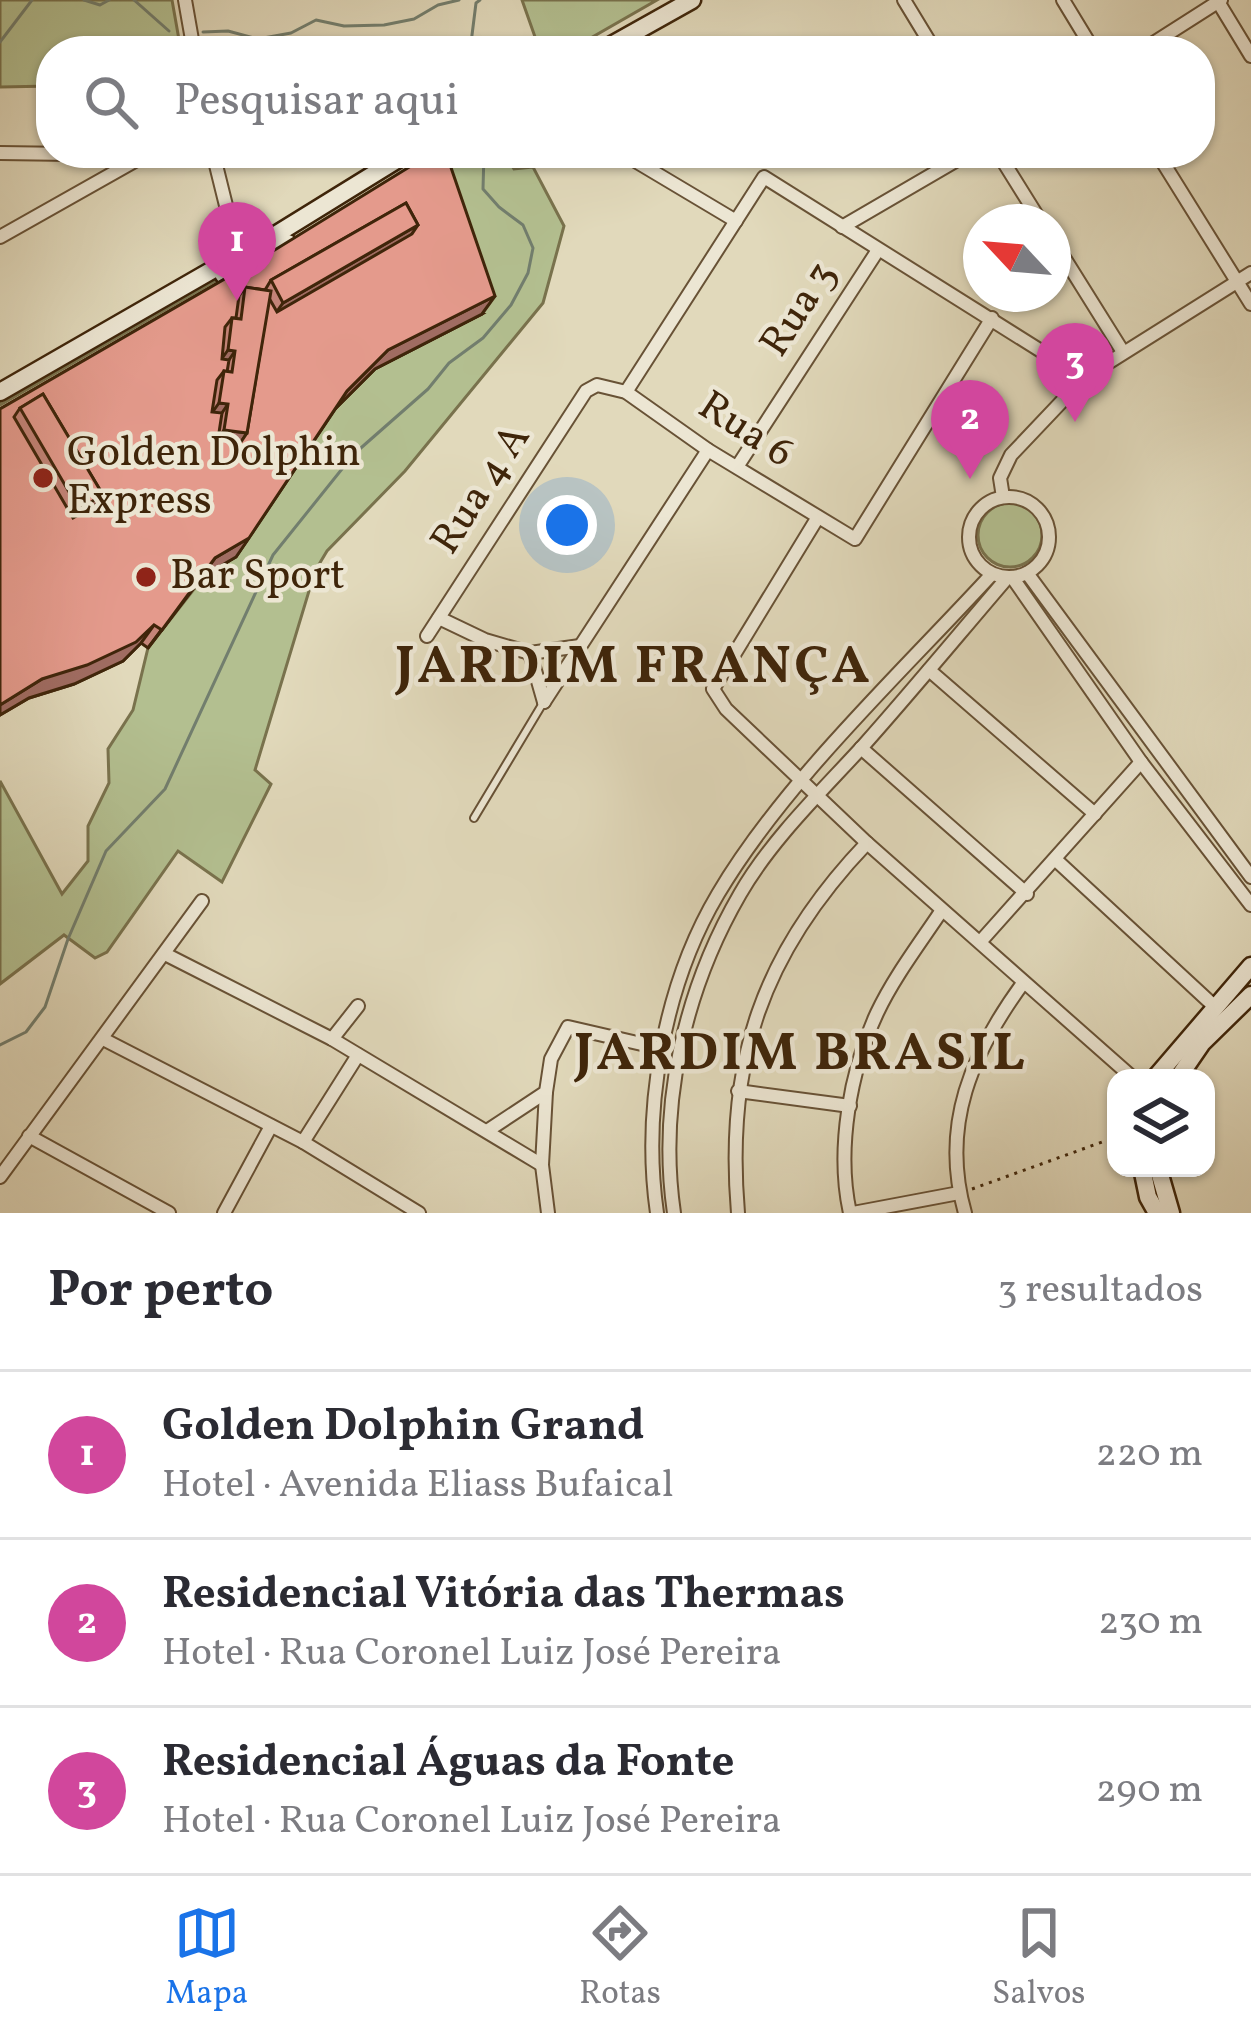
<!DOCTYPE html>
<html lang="pt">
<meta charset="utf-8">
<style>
:root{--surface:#fff;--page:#f7f7f7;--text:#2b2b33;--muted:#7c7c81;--line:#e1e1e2;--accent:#1a73e8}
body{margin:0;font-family:Vollkorn,serif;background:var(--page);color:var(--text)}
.controls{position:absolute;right:36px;bottom:36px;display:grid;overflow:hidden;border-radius:24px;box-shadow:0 3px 9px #0004}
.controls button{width:108px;height:108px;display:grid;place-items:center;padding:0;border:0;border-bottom:3px solid var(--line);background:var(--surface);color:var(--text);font:60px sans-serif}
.compass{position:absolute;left:963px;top:204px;width:108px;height:108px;border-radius:50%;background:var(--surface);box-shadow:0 3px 9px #0004;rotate:296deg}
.you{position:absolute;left:567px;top:525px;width:42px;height:42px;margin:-30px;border:9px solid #fff;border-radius:50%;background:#1a73e8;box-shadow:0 0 0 18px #1a73e833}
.badge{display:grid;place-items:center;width:78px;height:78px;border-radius:50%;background:var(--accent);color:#fff;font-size:39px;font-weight:700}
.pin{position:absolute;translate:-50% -99px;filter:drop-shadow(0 3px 6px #0008)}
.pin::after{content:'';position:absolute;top:63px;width:42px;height:36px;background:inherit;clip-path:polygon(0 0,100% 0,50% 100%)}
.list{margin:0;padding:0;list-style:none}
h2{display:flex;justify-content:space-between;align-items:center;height:156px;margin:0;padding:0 48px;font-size:51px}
h2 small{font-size:39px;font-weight:400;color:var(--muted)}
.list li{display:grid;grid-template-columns:78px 1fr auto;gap:36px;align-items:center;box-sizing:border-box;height:168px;padding:0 48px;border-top:3px solid var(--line)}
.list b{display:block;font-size:45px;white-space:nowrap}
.list p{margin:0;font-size:39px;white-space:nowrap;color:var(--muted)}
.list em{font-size:39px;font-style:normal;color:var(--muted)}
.icon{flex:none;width:66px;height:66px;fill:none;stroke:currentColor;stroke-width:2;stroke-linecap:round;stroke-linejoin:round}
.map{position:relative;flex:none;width:1251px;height:1213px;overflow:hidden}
.search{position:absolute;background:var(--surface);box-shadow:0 3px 9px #0004;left:36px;right:36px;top:36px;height:132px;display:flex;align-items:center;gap:30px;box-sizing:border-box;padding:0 42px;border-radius:48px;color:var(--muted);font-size:45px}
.sheet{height:660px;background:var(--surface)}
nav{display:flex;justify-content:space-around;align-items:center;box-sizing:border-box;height:168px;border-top:3px solid var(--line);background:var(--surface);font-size:33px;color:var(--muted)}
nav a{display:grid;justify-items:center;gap:6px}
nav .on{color:var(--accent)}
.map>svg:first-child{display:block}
.green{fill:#b3bf90;stroke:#79724d;stroke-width:3}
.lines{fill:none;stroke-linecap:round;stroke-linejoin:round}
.stream{stroke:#727e6e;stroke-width:3}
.lane-casing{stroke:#685236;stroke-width:10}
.street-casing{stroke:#685236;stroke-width:16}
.secondary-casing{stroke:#3f250a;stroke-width:21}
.path{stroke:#3f250a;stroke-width:3;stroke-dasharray:3 6;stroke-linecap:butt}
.lane{stroke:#ece6d3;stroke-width:6}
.street{stroke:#ece6d3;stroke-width:12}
.secondary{stroke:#ece6d3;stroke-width:16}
.wall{fill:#c48478;stroke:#3f250a;stroke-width:3}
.shaded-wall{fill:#a06c62;stroke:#3f250a;stroke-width:3}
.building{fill:#e49a8c;stroke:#3f250a;stroke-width:3;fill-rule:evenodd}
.poi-dot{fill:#8f2418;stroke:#ece6d3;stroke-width:4.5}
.labels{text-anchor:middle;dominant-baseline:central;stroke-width:9;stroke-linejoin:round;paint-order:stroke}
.street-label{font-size:42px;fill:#3f250a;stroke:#ece6d3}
.poi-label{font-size:42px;fill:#3f250a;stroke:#ece6d3;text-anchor:start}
.district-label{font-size:54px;font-weight:bold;letter-spacing:3px;fill:#3f250a;stroke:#ece6d3}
</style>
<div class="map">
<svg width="1251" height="1213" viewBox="0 0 1251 1213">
<rect width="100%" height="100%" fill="#e1d9bb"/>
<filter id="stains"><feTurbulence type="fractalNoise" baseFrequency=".00167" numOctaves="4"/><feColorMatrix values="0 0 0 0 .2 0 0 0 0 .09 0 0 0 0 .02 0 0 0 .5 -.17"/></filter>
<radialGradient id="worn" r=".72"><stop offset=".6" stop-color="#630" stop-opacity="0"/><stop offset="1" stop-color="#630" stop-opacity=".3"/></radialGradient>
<g class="green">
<path d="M0,0H172L181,51H51V86L0,87Z"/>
<path d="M522,0H657L568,51H540Z"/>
<path d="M449,153H504L514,169L533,167L564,226L543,303L405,471L327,551L315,571L255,770L271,784L222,882L178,851L107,952L95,958L64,935L0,984V781L62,894L88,861V826L109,783L108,749L133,710L148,648L334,410L375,369L482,314L431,165Z"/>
<path d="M219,276L217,280L0,405V397Z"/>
<circle cx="1010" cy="535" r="32"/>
</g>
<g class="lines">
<g class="stream">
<path d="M84,0L100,5L109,0"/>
<path d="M134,0L169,31"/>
<path d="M203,32L228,31L258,39L291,33L316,20L344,26L384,25L414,19L438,5L459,0"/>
<path d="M0,42L32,0"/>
<path d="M470,51L476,3L480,0"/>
<path d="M0,1045L26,1032L45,1007L68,939L106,851L165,789L273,555L354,454L428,389L449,363L483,338L511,305L528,273L533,248L523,225L499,207L483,189L484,153"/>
</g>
<g class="lane-casing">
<path id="lane" d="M474,818L543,703"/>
</g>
<g class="street-casing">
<g id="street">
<path d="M185,0L194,51"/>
<path d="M904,0L935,51"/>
<path d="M1063,0L1094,51"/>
<path d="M1217,0L1251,56"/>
<path d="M1141,51L1221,0"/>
<path d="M0,153L213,156"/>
<path d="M213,153L237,250"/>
<path d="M622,153L736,221"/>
<path d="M998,153L1041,222"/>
<path d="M1157,153L1251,304"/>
<path d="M842,227L969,153"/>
<path d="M0,237L140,158"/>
<path d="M1053,240L1123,352"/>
<path d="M626,392L764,177L1084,378"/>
<path d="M737,467L878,250"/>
<circle cx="1009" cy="537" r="40"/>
<path d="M1003,497L1000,478L1011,455L1084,378L1251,273"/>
<path d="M818,517L713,689L726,709L867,843L1133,1078"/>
<path d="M1027,573L1251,877"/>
<path d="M1012,577L1141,762L1251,905"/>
<path d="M439,618L485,640L530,653L580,646"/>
<path d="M427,636L586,391L597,385L626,392L708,450L855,539L992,318"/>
<path d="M530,653L544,702"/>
<path d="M929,670L1095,814"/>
<path d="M544,702L708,450"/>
<path d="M861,748L1027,894"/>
<path d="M1056,860L1214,1006"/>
<path d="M981,941L1141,762"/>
<path d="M165,954L332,1039L542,1165"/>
<path d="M103,1039L303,1142L419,1213"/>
<path d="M332,1039L358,1006"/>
<path d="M738,1091L850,1106"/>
<path d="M546,1092L542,1165L548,1213"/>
<path d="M487,1131L546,1092L551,1059L568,1027L659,1048"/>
<path d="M29,1136L169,1213"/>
<path d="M303,1142L358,1055"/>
<path d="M0,1177L202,901"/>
<path d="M224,1213L271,1126"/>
<path d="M657,1213C642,1109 664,985 718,894C785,781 902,672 992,574"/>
<path d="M674,1213C658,1104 685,989 740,894C771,840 821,792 863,746C912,691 959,634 1007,578"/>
<path d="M738,1213C725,1062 762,953 867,843"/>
<path d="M850,1213C836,1150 850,1071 877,1013C894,977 920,943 942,910"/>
<path d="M853,1213L959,1193"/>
<path d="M965,1213C940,1125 972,1053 1023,983"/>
</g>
</g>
<g class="secondary-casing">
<g id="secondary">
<path d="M601,51L692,0"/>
<circle cx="237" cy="266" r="16"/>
<path d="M246,253L408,153"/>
<path d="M253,265L288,243"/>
<path d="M0,392L221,265"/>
<path d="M1155,1078L1251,966"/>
<path d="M1178,1078L1202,1043L1251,995"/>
<path d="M1142,1168L1148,1197L1157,1213"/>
<path d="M1158,1168L1171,1213"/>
</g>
</g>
<path class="path" d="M972,1189L1116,1137"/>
<use href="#lane" class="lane"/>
<use href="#street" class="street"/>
<use href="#secondary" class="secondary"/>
</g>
<path class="wall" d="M242,269L482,314L375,369L336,408L236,557L202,577L148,648L141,643L123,661L74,684L29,698L0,715V409Z"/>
<g class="shaded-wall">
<path d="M418,225L399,253L263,331L283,303Z"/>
<path d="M495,296L482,314L375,369L334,410L347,391L388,350Z"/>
<path d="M228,350L235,351L216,379L208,378Z"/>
<path d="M219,403L228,404L209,432L199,431Z"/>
<path d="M224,430L247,433L228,461L205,457Z"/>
<path d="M103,495L84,523L60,537L79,509Z"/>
<path d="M249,538L236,557L202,577L148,648L215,558Z"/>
<path d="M154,625L141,643L123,661L74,684L29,698L0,715V705L42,679Z"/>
</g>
<g class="building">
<path d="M432,153H446L495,296L388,350L347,391L249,538L215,558L162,630L154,625L136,642L87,665L42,679L0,705V409L242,269L262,267L273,251ZM406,203L418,225L412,234L277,312L269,298L247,433L241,442L218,439L222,413L212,412L217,380L224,371L227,372L229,360L222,359L225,327L232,318H236L239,296L245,287L265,290L271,280ZM43,394L103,495L97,504L73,518L14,417L20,408Z"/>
<path d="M406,203L418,225L283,303L271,280Z"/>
<path d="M245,287L271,291L247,433L224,430L228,404L219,403L224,371L232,372L235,351L228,350L232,318L241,319Z"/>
<path d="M43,394L103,495L79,509L20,408Z"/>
</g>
<g class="poi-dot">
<circle cx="43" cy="478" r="12"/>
<circle cx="146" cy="577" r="12"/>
</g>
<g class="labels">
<g class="street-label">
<text transform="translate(800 310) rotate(-57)">Rua 3</text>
<text transform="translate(745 431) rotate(33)">Rua 6</text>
<text transform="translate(482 490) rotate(-57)">Rua 4 A</text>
</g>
<g class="poi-label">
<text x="67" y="454">Golden Dolphin<tspan x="67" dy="48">Express</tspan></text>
<text x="170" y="577">Bar Sport</text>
</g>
<g class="district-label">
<text x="634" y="668">JARDIM FRANÇA</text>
<text x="801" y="1055">JARDIM BRASIL</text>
</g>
</g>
<rect width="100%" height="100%" filter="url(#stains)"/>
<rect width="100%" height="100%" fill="url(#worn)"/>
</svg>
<div class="controls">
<button><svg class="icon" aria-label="layers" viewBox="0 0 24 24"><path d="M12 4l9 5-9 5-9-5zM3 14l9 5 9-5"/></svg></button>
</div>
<svg class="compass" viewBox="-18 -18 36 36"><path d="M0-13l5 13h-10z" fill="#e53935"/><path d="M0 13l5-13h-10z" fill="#7c7c81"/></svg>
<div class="you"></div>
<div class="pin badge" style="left:237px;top:301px;background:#d1479c">1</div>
<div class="pin badge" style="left:970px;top:479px;background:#d1479c">2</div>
<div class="pin badge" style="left:1075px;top:422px;background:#d1479c">3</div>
<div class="search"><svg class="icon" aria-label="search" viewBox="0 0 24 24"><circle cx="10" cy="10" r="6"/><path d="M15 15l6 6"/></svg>Pesquisar aqui</div>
</div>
<section class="sheet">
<h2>Por perto<small>3 resultados</small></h2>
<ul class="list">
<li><span class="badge" style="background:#d1479c">1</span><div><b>Golden Dolphin Grand</b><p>Hotel · Avenida Eliass Bufaical</p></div><em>220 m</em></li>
<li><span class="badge" style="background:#d1479c">2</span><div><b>Residencial Vitória das Thermas</b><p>Hotel · Rua Coronel Luiz José Pereira</p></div><em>230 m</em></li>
<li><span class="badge" style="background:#d1479c">3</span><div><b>Residencial Águas da Fonte</b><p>Hotel · Rua Coronel Luiz José Pereira</p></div><em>290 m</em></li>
</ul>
</section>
<nav>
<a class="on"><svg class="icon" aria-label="map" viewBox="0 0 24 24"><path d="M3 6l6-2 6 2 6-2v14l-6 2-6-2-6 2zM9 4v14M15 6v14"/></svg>Mapa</a>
<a><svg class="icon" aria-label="directions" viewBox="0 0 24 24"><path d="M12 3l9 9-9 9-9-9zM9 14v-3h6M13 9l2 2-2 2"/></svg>Rotas</a>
<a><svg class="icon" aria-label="saved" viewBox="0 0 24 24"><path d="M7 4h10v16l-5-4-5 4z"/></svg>Salvos</a>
</nav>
